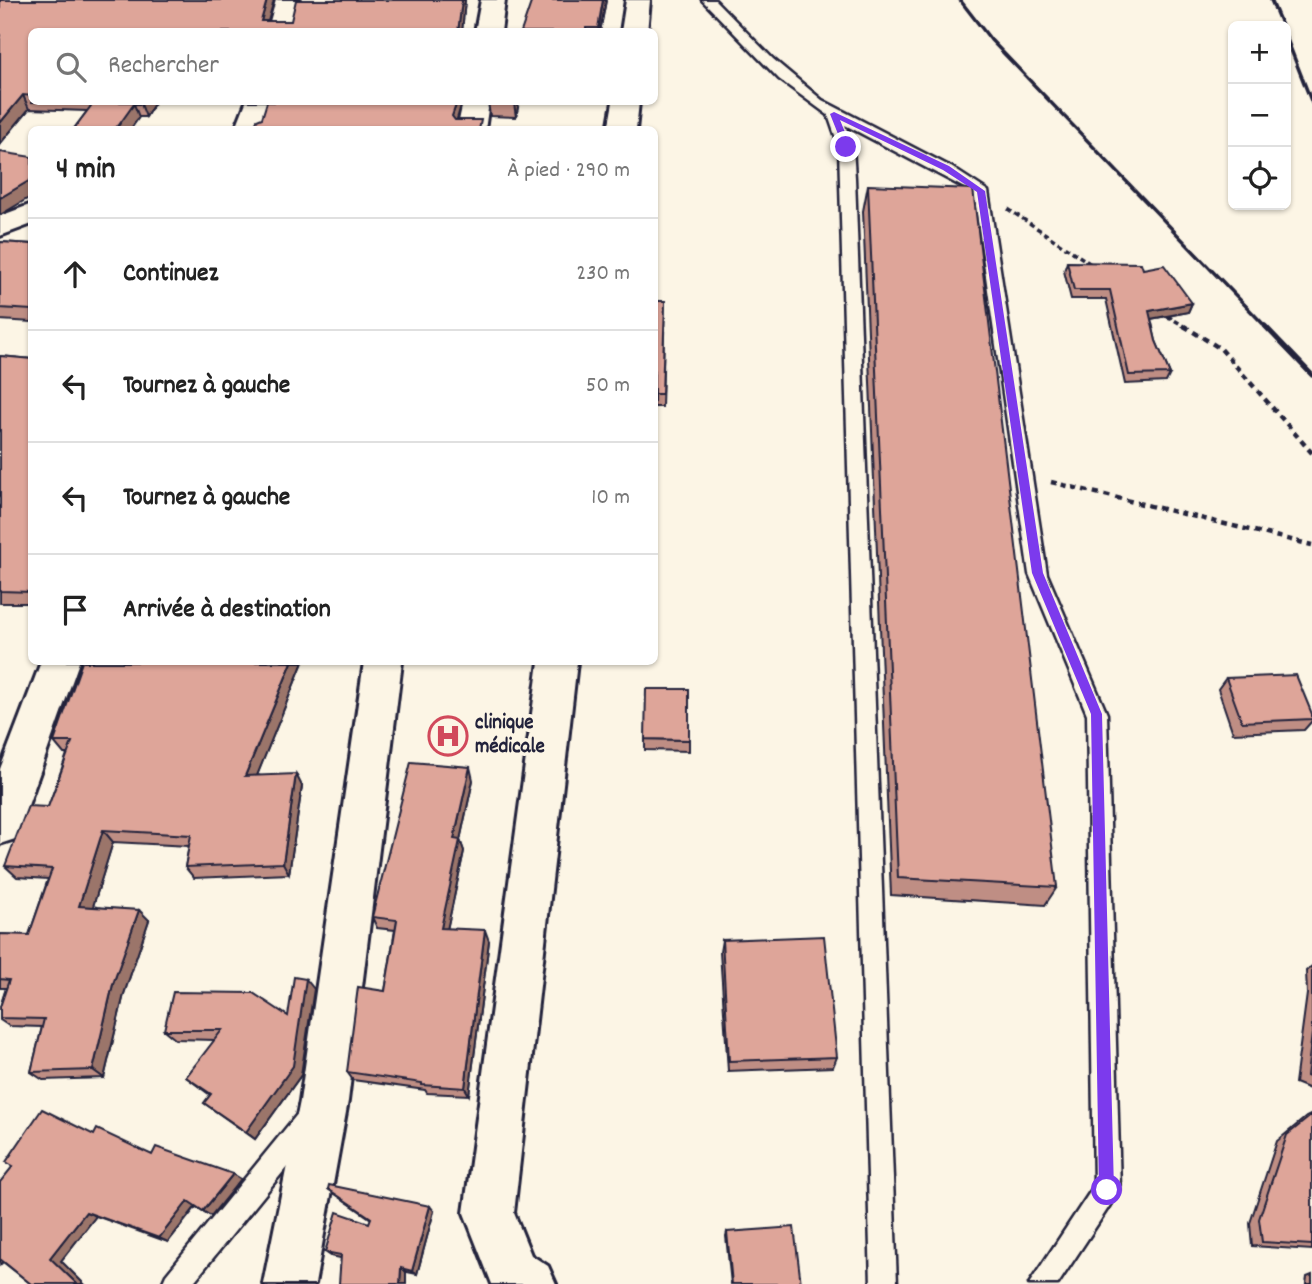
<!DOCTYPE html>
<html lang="fr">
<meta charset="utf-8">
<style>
:root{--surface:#fff;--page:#f6f6f6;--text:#222;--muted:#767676;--line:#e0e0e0}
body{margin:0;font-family:Dekko,sans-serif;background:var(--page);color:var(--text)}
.controls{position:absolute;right:21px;top:21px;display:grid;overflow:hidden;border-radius:10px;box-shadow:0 2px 5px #0004}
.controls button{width:63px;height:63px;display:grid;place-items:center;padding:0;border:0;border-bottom:2px solid var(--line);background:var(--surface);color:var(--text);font:35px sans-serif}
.stop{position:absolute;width:21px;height:21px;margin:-16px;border:5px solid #7c3aed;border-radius:50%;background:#fff}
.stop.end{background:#7c3aed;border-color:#fff;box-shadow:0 2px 7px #0008}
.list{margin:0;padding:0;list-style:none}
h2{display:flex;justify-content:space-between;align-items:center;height:91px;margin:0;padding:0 28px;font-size:30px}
h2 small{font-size:23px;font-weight:400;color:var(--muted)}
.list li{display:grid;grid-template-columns:46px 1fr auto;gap:21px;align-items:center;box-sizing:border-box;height:112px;padding:0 28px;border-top:2px solid var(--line)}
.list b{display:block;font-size:26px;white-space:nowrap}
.list em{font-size:23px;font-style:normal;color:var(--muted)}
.icon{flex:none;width:38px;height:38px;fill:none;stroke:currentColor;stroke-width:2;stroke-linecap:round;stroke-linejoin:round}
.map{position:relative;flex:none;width:1312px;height:1284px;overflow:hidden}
.search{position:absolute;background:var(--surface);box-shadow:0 2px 5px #0004;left:28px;top:28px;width:630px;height:77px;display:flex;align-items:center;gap:18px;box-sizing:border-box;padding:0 24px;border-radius:10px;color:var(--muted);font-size:26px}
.panel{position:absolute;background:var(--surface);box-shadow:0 2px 5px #0004;left:28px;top:126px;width:630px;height:539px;border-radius:10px}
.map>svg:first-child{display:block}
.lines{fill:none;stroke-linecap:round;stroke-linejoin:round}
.lane-casing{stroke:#22223b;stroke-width:5}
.street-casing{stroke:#22223b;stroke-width:6}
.path-far1{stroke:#22223b;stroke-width:3.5;stroke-dasharray:5 3.5;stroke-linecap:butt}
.path{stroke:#22223b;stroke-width:4.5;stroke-dasharray:6 5;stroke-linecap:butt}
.lane{fill:#fcf5e5;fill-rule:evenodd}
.street{fill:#fcf5e5;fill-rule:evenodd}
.rail-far1{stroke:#22223b;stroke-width:3.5}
.rail{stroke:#22223b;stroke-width:5}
.wall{fill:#bf8e84;stroke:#22223b;stroke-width:2}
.shaded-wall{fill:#9b746b;stroke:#22223b;stroke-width:2}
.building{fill:#dea599;stroke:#22223b;stroke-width:2}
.route{fill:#7c3aed}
.labels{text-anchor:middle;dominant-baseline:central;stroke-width:7;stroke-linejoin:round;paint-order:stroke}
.poi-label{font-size:21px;font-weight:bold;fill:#22223b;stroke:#fcf5e5;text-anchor:start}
</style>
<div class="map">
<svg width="1312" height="1284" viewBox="0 0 1312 1284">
<rect width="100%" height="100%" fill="#fcf5e5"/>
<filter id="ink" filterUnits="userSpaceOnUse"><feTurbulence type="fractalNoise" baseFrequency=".0143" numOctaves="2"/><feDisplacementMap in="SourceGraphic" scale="14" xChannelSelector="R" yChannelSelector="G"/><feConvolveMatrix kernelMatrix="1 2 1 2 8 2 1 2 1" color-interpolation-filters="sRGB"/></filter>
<g filter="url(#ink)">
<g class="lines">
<g class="lane-casing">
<g id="lane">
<path d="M702,0H715L773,59L822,100L951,167L988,191L1047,574L1107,714L1120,1190L1058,1284H1029L1094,1186L1087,714L1029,574L974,193L845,125L853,147L855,178L897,1284H871L839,147L828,115L779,79Z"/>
<path d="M308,1109L317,1112L320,1121L317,1130L192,1284H162L166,1275L299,1112Z"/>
</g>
</g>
<g class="street-casing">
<g id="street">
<path d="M276,0H300L293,32H267Z"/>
<path d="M481,0H505L501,32H475Z"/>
<path d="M626,0H650L647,32H621Z"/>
<path d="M246,102H272L263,130H235Z"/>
<path d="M463,102H489L485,130H457Z"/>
<path d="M613,102H639L636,130H608Z"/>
<path d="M32,204V224L0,236V216Z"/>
<path d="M41,662H79L21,825L15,839L0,844V769Z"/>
<path d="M364,662H402L348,1101L315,1284H263L300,1101Z"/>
<path d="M539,662H577L514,1213L531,1255L548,1266L556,1284H492L464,1213Z"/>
</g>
</g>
<g class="path-far1">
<path d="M1008,209L1094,266"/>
<path d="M1159,315L1171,318L1187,328"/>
</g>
<g class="path">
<path d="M1184,326L1221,349L1312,453"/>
<path d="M1051,482L1312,545"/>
</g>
<use href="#lane" class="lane"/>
<use href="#street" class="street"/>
<g class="rail-far1">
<path d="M960,0L991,40L1267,328"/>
<path d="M1271,0L1282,26"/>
<path d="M1286,37L1312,103"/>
</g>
<path class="rail" d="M1265,326L1312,375"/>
</g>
<g class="wall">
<path d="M0,0H274L268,21H291L465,0L462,32H32V102H155L146,117H139L130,130H73L87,111L29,109L0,144Z"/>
<path d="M606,0L600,32H521Z"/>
<path d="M488,102H519L516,117L490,116Z"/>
<path d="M868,185L1057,887L1045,905L891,895L863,211Z"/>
<path d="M0,242L32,244V322L0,320Z"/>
<path d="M1067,262L1143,269L1192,303L1188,312L1151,319L1156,341L1170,374L1166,382L1125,384L1106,299H1071L1064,271Z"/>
<path d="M654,301H665L662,407H654Z"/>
<path d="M0,356L32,359V603H0Z"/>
<path d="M82,662H303L257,775L302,786L289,874L194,878L185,867L189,846L113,842L93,906L149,920L124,994L104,1078L43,1080L31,1072L42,1027L9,1026L0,1020V1007L6,988H0V934L29,935L48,879L17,877L5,866L48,807L67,754H64L54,742Z"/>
<path d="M1226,678L1312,719V721L1304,730L1233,733L1218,689Z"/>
<path d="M645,739L689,740V751L645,750Z"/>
<path d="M473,780L460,840L464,851L447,929L489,941L469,1095L427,1093L425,1090L353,1080L347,1072L385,991L395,930L377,928L372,917Z"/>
<path d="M722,940L837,1057L833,1067L728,1071L720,952Z"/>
<path d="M1312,966V1090L1295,1083L1307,994L1306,971Z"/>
<path d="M314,989L301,1075L255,1139L204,1103L210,1095L186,1077L215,1040L175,1039L164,1030L288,1016Z"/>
<path d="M1312,1114V1250L1252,1246L1250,1223L1277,1141L1306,1117Z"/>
<path d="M94,1135L152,1155L241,1179L211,1216L196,1207L168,1242L96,1216L61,1261L84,1284H31L3,1262L0,1265V1182Z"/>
<path d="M328,1189L434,1211L417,1274L331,1256L325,1252L369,1223L371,1219Z"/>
<path d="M727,1232L801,1284H731L726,1236Z"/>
<path d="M1312,1275V1284H1306L1307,1277Z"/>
</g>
<g class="shaded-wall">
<path d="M267,0H274L265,32L261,21Z"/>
<path d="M462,0H465L462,32H458Z"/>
<path d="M603,0H606L600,32H598Z"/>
<path d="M23,95L29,109L0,144V123Z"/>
<path d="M143,102H155L146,117L141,104Z"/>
<path d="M457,102H462L454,129L452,116Z"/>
<path d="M515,102H519L516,117L514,103Z"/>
<path d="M134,104L139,117L130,130H111Z"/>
<path d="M32,179V196L0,215V198Z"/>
<path d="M1192,303L1188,312L1145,320L1149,311Z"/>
<path d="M292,662H303L252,788L245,776Z"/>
<path d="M470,767L473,780L460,840L464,851L445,939L441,928L454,839Z"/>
<path d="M296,774L302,786L289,874L283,863Z"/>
<path d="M103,830L113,842L90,916L79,906Z"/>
<path d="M139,910L149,920L124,994L104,1078L93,1070L113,984Z"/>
<path d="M485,930L489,941L469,1095L465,1088Z"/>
<path d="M306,979L314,989L301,1075L255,1139L246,1132Z"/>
<path d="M233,1174L241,1179L211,1216L203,1211Z"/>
<path d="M188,1201L196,1206L168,1242L159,1238Z"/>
<path d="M430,1206L434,1211L417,1274L412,1271Z"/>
<path d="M86,1212L96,1216L61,1261L84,1284H77L50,1258Z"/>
<path d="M401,1268L406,1272V1284H400Z"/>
</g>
<g class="building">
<path d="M0,0H267L261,21H291L296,0H462L458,32H32V96L23,95L0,123Z"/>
<path d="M532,0H603L598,28H586V32H521Z"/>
<path d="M94,102H143L141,104H134L119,125L111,130H73Z"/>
<path d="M267,102H457L452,116L455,120H481L479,130H254L257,120L262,118Z"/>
<path d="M488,102H515L514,103H488Z"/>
<path d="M0,152L32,157V179L0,198Z"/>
<path d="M868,185L973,189L1057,887L898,878Z"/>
<path d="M0,242L32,244V310L0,308Z"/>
<path d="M1067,262L1141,263L1143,269L1164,265L1192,303L1149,311L1156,341L1170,374L1129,375L1110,290H1074Z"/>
<path d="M654,301H665L662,394H654Z"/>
<path d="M0,356L32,359V592L0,591Z"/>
<path d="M82,662H292L245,776L296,774L283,863L185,867L191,835L103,830L79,906L139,910L113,984L93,1070L31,1072L44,1019L0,1018V1007L9,980L0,979V934L29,935L52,869L5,866L28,806L48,807L72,742H54Z"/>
<path d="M1296,675L1312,714V719L1242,722L1226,678Z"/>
<path d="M646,689H689V740L645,739Z"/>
<path d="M411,762L470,767L454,839L460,840L441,928L485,930L465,1088L422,1085V1083L347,1072L358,987L385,991L397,920L372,917Z"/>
<path d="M824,936L837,1057L729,1061L722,940Z"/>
<path d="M294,977L306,979L293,1066L246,1132L204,1103L211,1094L186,1077L222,1030H164L173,992L253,993L288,1016Z"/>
<path d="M1312,1033V1078L1307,1076Z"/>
<path d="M42,1109L94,1135L97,1129L152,1155L156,1147L233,1174L203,1211L188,1201L159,1238L86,1212L50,1258L77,1284H31L0,1259V1182L13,1166L6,1162Z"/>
<path d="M1312,1115V1245L1262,1242L1259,1219L1287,1135Z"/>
<path d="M329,1185L430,1206L412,1271L401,1268L400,1284H339L341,1255L325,1252L337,1212L369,1223L371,1218L328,1189Z"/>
<path d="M794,1227L801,1284H732L727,1232Z"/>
</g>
</g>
<path class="route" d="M834,112L949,166L985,191L1043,573L1102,714L1114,1190L1112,1195L1107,1197L1101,1195L1099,1190L1091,714L1032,573L977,192L943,170L840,120L851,147L844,149L830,114Z"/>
<defs>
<g id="hospital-ring" transform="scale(2.0125)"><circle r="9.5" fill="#fcf5e5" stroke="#d1495b" stroke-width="1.5"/><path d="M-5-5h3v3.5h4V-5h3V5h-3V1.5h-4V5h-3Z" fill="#d1495b"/></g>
</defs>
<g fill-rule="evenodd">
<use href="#hospital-ring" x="448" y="736"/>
</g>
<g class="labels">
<g class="poi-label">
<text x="475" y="724">clinique<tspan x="475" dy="24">médicale</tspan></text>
</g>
</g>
</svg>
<div class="controls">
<button>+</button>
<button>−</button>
<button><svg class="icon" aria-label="locate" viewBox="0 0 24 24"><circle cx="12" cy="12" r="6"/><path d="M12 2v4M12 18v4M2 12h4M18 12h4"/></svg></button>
</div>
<div class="stop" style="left:1107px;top:1190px"></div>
<div class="stop end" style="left:846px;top:147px"></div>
<div class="search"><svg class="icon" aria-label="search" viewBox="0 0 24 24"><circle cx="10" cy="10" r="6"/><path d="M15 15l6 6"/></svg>Rechercher</div>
<section class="panel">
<h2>4 min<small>À pied · 290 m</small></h2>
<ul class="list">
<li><svg class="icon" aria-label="ahead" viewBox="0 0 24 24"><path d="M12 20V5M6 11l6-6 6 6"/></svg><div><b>Continuez</b></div><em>230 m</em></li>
<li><svg class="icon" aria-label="left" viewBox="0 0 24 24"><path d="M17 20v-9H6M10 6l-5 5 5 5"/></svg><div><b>Tournez à gauche</b></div><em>50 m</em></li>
<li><svg class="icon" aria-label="left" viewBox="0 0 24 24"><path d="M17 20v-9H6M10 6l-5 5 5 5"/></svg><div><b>Tournez à gauche</b></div><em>10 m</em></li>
<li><svg class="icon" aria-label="arrive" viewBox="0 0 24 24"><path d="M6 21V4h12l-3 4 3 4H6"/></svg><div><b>Arrivée à destination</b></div></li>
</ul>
</section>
</div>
